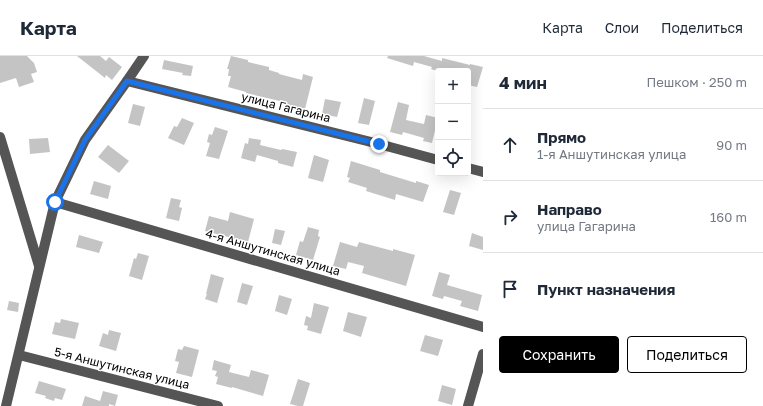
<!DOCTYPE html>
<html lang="ru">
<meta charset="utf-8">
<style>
:root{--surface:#fff;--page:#f6f6f7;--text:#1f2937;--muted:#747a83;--line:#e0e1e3;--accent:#000}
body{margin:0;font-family:"Golos Text",sans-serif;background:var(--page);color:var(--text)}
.controls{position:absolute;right:12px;top:12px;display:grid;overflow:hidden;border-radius:4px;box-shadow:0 4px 16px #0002}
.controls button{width:36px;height:36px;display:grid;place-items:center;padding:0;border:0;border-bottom:1px solid var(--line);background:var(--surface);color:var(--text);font:20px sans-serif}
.stop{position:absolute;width:12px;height:12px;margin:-9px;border:3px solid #1a73e8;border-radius:50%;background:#fff}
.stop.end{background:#1a73e8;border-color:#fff;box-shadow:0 1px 4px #0008}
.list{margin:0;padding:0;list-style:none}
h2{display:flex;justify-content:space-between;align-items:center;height:52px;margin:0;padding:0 16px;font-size:17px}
h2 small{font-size:13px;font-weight:400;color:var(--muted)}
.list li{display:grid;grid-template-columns:26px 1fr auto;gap:12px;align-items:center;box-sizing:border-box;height:72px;padding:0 16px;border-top:1px solid var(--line)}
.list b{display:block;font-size:15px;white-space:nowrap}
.list p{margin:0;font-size:13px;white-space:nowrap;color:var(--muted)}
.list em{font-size:13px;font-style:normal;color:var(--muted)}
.actions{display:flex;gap:8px;padding:12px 16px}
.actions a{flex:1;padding:9px 0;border:1px solid var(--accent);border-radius:4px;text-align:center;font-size:14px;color:var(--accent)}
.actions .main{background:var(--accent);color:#fff}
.icon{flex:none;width:22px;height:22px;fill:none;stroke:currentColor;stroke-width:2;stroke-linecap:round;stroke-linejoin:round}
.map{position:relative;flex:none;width:483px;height:350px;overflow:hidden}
header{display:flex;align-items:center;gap:24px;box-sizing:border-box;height:56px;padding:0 20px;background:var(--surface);border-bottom:1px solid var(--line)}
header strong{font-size:19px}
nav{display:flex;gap:22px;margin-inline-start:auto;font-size:14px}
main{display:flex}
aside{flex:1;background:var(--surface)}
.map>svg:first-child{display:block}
.building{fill:#c4c4c4}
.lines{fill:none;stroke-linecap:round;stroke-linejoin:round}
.minor{stroke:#555;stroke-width:10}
.route{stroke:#1a73e8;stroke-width:5}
.labels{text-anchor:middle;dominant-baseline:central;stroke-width:3;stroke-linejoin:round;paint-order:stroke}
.street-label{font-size:12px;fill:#000;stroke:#fff}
</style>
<header>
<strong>Карта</strong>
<nav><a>Карта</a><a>Слои</a><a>Поделиться</a></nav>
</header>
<main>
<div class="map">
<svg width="483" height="350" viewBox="0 0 483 350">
<rect width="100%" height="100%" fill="#fff"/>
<g class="building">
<path d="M0,0H27L34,7L37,16L31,18L34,26L19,31L16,22L0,27Z"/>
<path d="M77,0H100L106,5L109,1L122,11L112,24L106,19L105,22Z"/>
<path d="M231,0L248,4V6L269,11V14L279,17V18L302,24L303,18L313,21L305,53L284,48V46L246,37V36L228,31L231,20H228L229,13H227Z"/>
<path d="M388,0H424L442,5V2L470,9V8L483,11L477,31L468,29V15H437L431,13L432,11L414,6L413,10L387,2Z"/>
<path d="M164,4L193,10L191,20L182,19L183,17L162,13Z"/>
<path d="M364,42L375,45L369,69L358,67Z"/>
<path d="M325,43L341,46L337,61L322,58Z"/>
<path d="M398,46L409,49L406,64L424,68L426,59L438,62L432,87L423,85L424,82L403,76L402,79L390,76Z"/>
<path d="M133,48L145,51L140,70L128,67Z"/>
<path d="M182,62L194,67L184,89L168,82L174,70L177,71Z"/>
<path d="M215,71L228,75L219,103L206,100L210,87L207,86L209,78L212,79Z"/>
<path d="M48,82L50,96L30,98L29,83Z"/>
<path d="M249,82L261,84L260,89L281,94L282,93L297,96L293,111L278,107V105L257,99L255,106L241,102L245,87L248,88Z"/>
<path d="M108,89L129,105L119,117L98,101Z"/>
<path d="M314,99L329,104L323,126L308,122Z"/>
<path d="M351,105L380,114V116L416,127V125L429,129L423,146L396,138L395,144L366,135L367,132L348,126L350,122L347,121Z"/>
<path d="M94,125L111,130L108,143L90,138Z"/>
<path d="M450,134L461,137L454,159L443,156Z"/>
<path d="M171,142L181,144L179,151L182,152L179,165L166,162Z"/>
<path d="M230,156L254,163L248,186L205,175L209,160L228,165Z"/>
<path d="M308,171L319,174L318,180L320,181L313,204L296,199L300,185L303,186Z"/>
<path d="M275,173L285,175L281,189L272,187Z"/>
<path d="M472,177L483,181V194L469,190Z"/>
<path d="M79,179L103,186L99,197L76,191Z"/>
<path d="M340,186L357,191L359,186L393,195V193L415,199L406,230L362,217L364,210L348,206L346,213L333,210Z"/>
<path d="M138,197L149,200L142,224L129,220L134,202L136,203Z"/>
<path d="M439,216L450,219L447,229L482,239L478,255L460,250L462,245L444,240L443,243L432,240Z"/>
<path d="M211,218L224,222L217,247L205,243L207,238H206Z"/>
<path d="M242,227L253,230L247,249L237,246Z"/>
<path d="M279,239L292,243L287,259L275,255Z"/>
<path d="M9,245L19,247L18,256L7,254Z"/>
<path d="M314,247L329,251L321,278L307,274L308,270L304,269L306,260L311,262Z"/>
<path d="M348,256L367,261L361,281L343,275Z"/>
<path d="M61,263L79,267L75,283L52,278L55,266L60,267Z"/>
<path d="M109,274L121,277L116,295L99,290L103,277L108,279Z"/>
<path d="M425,279L443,284L438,300L420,295Z"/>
<path d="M184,290L199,294L192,321L176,317L179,306L175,305L178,293L182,294Z"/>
<path d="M214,304L231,309L229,316L249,321L251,314L269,319L263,340L232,331V332L216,328L218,321L215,320L217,315L212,314Z"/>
<path d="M298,323L310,327L303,350H298L290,348Z"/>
<path d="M39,325L66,333L62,344L55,342L54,345L45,342L46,340L35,337Z"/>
<path d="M442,329L456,333L452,349L438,345Z"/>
<path d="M103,335L118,339L115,350L109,348V350H82L85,340L100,345Z"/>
</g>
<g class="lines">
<g class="minor">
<path d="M127,25L379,88L438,104"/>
<path d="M0,81L39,210"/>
<path d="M468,112L483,116"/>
<path d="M55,146L483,271"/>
<path d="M19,299L218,350"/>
<path d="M6,350L55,146L85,84L127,25L144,0"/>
<path d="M468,350L483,298"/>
</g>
</g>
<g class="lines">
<path class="route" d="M55,146L85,84L127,25L379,88"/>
</g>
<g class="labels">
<g class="street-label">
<text transform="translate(286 51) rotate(14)">улица Гагарина</text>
<text transform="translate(273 196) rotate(16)">4-я Аншутинская улица</text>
<text transform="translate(122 312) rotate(14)">5-я Аншутинская улица</text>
</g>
</g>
</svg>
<div class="controls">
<button>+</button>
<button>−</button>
<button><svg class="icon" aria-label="locate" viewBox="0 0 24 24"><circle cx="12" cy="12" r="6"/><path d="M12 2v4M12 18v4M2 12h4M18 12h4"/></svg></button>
</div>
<div class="stop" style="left:55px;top:146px"></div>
<div class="stop end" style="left:379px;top:88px"></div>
</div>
<aside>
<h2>4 мин<small>Пешком · 250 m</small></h2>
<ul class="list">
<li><svg class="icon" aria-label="ahead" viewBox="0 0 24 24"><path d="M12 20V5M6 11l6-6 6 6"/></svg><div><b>Прямо</b><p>1-я Аншутинская улица</p></div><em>90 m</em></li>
<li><svg class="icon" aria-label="right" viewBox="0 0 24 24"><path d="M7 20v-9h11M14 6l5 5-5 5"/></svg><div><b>Направо</b><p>улица Гагарина</p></div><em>160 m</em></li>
<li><svg class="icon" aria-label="arrive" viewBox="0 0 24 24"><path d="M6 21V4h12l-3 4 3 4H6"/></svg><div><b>Пункт назначения</b></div></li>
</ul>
<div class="actions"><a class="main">Сохранить</a><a>Поделиться</a></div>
</aside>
</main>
